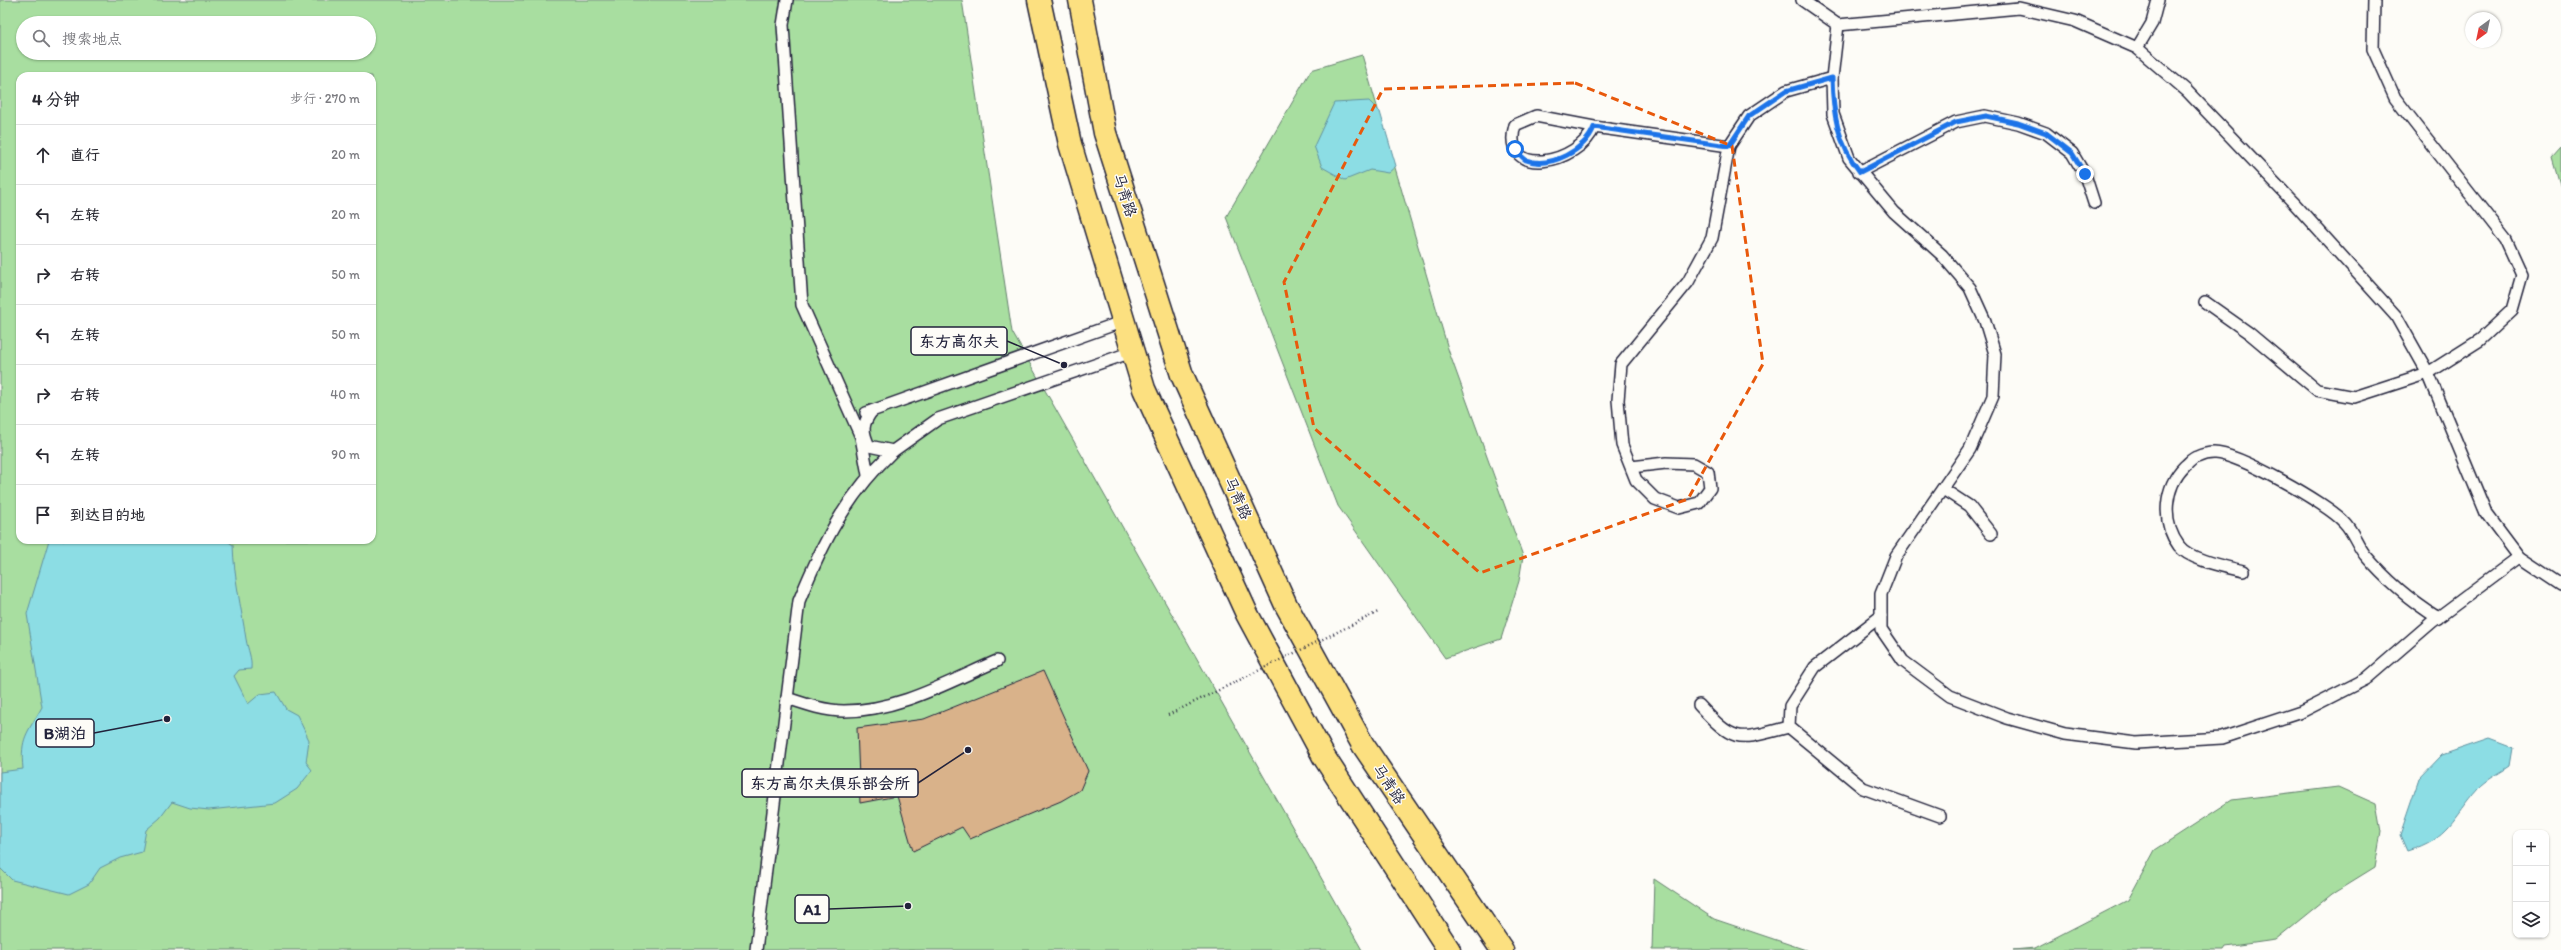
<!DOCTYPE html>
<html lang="zh">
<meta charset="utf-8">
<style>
:root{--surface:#fff;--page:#f2f2f3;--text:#2b2b33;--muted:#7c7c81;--line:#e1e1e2}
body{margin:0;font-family:Itim,"LXGW WenKai TC",sans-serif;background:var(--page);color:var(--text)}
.controls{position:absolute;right:12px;bottom:12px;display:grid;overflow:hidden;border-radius:8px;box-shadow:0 1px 3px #0004}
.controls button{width:36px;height:36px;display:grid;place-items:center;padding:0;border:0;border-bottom:1px solid var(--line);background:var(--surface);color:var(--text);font:20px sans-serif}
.compass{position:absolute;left:2465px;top:12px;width:36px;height:36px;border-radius:50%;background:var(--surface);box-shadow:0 1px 3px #0004;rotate:213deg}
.stop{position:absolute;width:12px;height:12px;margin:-9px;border:3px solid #1a73e8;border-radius:50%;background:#fff}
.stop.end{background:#1a73e8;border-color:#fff;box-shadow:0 1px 4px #0008}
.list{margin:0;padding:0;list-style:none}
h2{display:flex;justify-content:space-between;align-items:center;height:52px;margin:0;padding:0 16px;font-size:17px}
h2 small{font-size:13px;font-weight:400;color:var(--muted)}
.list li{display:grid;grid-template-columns:26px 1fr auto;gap:12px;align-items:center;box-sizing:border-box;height:60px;padding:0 16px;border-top:1px solid var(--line)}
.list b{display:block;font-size:15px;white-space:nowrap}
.list em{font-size:13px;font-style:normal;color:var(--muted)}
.icon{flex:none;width:22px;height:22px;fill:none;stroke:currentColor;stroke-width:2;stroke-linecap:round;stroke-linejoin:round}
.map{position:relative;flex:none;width:2561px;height:950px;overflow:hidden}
.search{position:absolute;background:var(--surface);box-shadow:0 1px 3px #0004;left:16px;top:16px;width:360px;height:44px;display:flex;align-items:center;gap:10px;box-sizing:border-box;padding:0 14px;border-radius:22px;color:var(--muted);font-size:15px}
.panel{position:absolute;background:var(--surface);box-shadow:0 1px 3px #0004;left:16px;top:72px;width:360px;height:472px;border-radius:12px}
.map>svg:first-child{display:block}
.green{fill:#a8dea0;stroke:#65806e;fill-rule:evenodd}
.water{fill:#8cdde4;stroke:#6292a0}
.building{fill:#d9b28a;stroke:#22223b}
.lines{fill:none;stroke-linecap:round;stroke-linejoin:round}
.lane-casing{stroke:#22223b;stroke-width:14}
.highway-casing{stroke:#22223b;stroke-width:25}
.lane{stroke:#fdfcf7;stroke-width:11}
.highway{stroke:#fce080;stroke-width:22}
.path-bridge{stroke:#22223b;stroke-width:2.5;stroke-dasharray:1 3;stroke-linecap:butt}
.route{stroke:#1a73e8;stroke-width:5}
.marked{fill:none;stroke:#e8590c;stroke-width:3;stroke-dasharray:8 5;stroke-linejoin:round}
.labels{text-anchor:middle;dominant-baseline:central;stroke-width:3;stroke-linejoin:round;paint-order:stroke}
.street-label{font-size:15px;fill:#22223b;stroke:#fdfcf7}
.leader{fill:none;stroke:#22223b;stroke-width:1.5}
.callout-dot{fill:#22223b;stroke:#fdfcf7;stroke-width:1.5}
.callout{fill:#fdfcf7;stroke:#22223b;stroke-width:1.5}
.callout-label{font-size:16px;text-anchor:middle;font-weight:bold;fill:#22223b}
</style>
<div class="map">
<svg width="2561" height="950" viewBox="0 0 2561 950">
<rect width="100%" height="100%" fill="#fdfcf7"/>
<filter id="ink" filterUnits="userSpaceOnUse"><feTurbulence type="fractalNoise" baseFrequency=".025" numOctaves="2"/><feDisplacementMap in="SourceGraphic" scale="8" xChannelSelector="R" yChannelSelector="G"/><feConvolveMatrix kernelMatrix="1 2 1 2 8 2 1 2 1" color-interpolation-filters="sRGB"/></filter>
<g filter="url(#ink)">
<g class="green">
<path d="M0,0H962L1012,332L1362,950H0ZM23,23H369V53H23ZM20,76H372V540H20Z"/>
<path d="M1362,55L1449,352L1523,556L1519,581L1501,639L1445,658L1338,506L1226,217L1311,70Z"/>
<path d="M2561,148V189L2552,158Z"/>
<path d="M2338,787L2376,804L2381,832L2375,867L2333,893L2275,940L2226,947L2224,950H2013L2035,948L2128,900L2155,850L2232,800Z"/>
<path d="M1654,879L1714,919L1806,950H1652Z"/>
</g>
<g class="water">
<path d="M1369,101L1380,112L1396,166L1388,173L1370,170L1345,180L1322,167L1314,146L1334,103Z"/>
<path d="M49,540H226L233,545C234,578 241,606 246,639C248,651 252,657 251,669L239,670L234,676L248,704L260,694L276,692L286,709L297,715L309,740L306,762L312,770L297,789L275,803L209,810L190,808L172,802L160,818L146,830L142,852L120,858L100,868L89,884L69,894L12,880L0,868V772L23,769C20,737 27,734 42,707L27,614Z"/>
<path d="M2489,739L2513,748L2510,766C2500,773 2486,780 2478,789C2451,819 2450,838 2407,851L2400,835L2419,779L2442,755Z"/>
</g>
<path class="building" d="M1043,671L1088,771L1080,790L1061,801L970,839L962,827L913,851L897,796L860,803L857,728L924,719Z"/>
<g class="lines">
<g class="lane-casing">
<g id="lane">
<path d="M787,0L783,25L802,305L861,437L868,475"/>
<path d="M1802,0L1838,25L2019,8L2075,21L2137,48L2187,91L2293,202L2396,316L2428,373L2486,513L2519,557L2561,585"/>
<path d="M1838,25L1832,78L1833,114L1849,158L1894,212L1942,255L1970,288L1985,321L1995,354L1993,396L1970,449L1896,556L1881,594V629L1903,661L1950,696L2007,718L2065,734L2136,743L2222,738L2301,712L2366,679L2432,622L2519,557"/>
<path d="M2137,48L2152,23L2158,0"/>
<path d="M1594,127C1580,164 1499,181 1515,125L1536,116L1594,127L1729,146"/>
<path d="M1859,172L1956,122L1985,116L2018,123L2046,133L2072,153L2085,175L2094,203"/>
<path d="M2205,302L2249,333L2317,390L2354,397L2428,373L2480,340L2512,310L2522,275L2506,240L2395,98L2373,49L2374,0"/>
<path d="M872,411C862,424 862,431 869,446L893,451L938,419L1132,352"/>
<path d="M866,413L1124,321"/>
<path d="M1631,467L1666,463L1694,464L1708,472L1710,488L1699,503L1679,508L1655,499L1636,480L1622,445L1618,400L1621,364L1688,282L1712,238L1729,146L1749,116L1786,91L1832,78"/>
<path d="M1943,489L1969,506L1991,534"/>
<path d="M2243,571C2227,567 2189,560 2179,546C2161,522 2164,487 2185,466C2189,463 2192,458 2197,457C2201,455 2209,453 2214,453C2238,453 2328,504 2344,522C2353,531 2357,545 2365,555C2386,580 2411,601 2438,618"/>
<path d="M1881,616L1815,667L1790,706L1789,727L1863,788L1940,816"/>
<path d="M787,698C805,704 825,711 844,711C898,711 948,682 997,661"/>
<path d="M1699,705C1736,745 1738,740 1789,727"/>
<path d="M756,950L799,601C823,542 846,496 893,451"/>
</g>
</g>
<g class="highway-casing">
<g id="highway">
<path d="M1039,0L1070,144L1144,389L1247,614L1324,757L1449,950"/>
<path d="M1080,0L1105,133L1182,375L1286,605L1363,745L1502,950"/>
</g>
</g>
<use href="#lane" class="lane"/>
<use href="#highway" class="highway"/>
<path class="path-bridge" d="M1168,715L1378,612"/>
</g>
</g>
<g class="lines" filter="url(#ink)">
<path class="route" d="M1515,149C1518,152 1522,158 1526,160C1550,169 1586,150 1594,127L1729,146L1749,116L1786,91L1832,78C1833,113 1837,143 1860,172L1956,122L1986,116L2018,123L2046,133L2072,153L2085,174"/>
</g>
<path class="marked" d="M1575,83L1732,146L1763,364L1688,499L1480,573L1314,428L1284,282L1383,89Z"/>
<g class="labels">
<g class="street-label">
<text transform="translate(1125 195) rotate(72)">马青路</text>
<text transform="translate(1238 498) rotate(66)">马青路</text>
<text transform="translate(1389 784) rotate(56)">马青路</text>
</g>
</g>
<path class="leader" d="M1064 365L1007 341M167 719L94 733M968 750L918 783M908 906L829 909"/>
<g class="callout-dot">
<circle cx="1064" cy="365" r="4"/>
<circle cx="167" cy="719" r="4"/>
<circle cx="968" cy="750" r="4"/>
<circle cx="908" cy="906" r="4"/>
</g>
<g class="callout">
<rect x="911" y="327" width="96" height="28" rx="4"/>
<rect x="36" y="719" width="58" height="28" rx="4"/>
<rect x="742" y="769" width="176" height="28" rx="4"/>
<rect x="795" y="895" width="34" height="28" rx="4"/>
</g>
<g class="callout-label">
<text x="959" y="347">东方高尔夫</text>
<text x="65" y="739">B湖泊</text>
<text x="830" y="789">东方高尔夫俱乐部会所</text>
<text x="812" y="915">A1</text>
</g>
</svg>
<div class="controls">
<button>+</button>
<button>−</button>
<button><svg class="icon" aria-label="layers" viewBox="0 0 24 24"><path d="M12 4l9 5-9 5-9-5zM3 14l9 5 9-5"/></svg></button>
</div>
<svg class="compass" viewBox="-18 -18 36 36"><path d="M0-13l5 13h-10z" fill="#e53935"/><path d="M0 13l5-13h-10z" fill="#7c7c81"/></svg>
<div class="stop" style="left:1515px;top:149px"></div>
<div class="stop end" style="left:2085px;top:174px"></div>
<div class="search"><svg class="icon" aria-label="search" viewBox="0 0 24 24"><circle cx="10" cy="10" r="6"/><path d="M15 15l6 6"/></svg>搜索地点</div>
<section class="panel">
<h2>4 分钟<small>步行 · 270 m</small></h2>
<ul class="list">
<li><svg class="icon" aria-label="ahead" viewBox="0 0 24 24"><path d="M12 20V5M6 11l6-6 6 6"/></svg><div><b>直行</b></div><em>20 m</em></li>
<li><svg class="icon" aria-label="left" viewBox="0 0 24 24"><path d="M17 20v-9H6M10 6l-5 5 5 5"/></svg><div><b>左转</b></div><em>20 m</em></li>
<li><svg class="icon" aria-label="right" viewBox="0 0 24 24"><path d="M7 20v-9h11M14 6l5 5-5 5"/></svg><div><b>右转</b></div><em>50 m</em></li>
<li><svg class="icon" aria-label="left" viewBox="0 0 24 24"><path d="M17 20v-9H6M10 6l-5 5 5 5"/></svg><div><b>左转</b></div><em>50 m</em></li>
<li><svg class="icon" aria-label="right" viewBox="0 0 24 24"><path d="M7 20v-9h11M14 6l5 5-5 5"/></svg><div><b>右转</b></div><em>40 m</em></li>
<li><svg class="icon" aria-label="left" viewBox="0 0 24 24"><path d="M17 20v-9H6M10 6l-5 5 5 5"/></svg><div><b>左转</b></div><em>90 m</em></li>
<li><svg class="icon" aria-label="arrive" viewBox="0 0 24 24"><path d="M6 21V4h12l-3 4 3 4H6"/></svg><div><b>到达目的地</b></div></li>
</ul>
</section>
</div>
